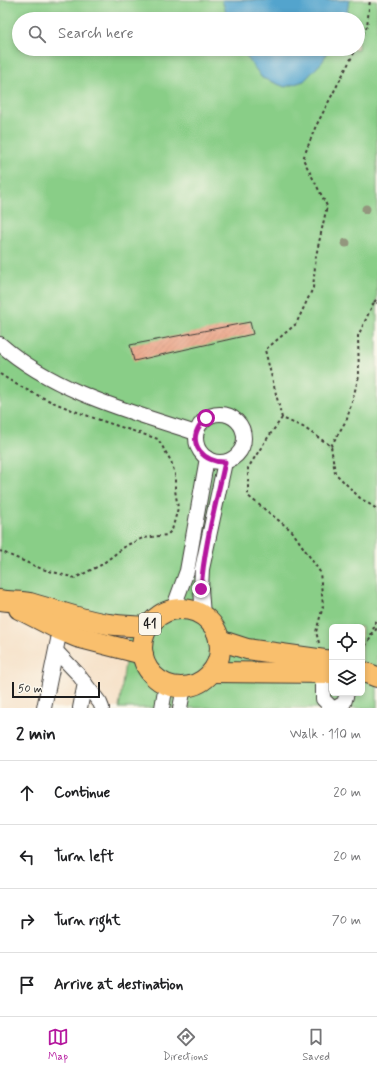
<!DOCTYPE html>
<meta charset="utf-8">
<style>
:root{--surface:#fff;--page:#f2f2f2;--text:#202124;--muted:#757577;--line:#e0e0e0;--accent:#b5179e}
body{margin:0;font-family:Mynerve,sans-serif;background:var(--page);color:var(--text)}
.controls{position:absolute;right:12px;bottom:12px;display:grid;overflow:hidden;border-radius:6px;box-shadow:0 2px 6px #0003}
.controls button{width:36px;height:36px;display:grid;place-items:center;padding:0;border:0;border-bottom:1px solid var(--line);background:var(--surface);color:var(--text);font:20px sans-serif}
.scale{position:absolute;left:12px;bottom:10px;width:88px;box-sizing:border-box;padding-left:4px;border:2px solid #1c1c1c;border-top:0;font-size:11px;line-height:14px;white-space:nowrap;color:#1c1c1c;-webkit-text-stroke:3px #fbf7ec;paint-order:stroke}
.stop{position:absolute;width:12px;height:12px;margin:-9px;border:3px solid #b5179e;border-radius:50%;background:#fff}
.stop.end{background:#b5179e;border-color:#fff;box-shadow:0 1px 4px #0008}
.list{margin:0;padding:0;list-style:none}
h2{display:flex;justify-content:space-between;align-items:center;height:52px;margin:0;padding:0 16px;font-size:17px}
h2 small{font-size:13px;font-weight:400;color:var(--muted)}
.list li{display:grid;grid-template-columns:26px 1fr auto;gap:12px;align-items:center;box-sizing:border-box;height:64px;padding:0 16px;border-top:1px solid var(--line)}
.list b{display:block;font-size:15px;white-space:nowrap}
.list em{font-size:13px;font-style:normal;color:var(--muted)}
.icon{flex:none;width:22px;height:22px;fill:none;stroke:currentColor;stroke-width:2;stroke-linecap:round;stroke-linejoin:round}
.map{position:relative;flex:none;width:377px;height:708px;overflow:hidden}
.search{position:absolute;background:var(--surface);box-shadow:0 2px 6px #0003;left:12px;right:12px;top:12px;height:44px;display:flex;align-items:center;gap:10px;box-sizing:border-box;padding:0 14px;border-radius:22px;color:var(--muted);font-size:15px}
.sheet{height:308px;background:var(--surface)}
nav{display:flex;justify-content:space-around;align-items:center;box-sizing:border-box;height:56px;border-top:1px solid var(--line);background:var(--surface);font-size:11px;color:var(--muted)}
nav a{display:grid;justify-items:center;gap:2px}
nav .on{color:var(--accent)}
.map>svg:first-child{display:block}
.green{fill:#89ce87;stroke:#527552;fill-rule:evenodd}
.water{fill:#52a4cd;stroke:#376074}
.building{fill:url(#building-hatch)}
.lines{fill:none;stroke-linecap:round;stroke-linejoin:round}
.minor-casing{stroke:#3d3a36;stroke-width:16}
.highway-casing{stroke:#3d3a36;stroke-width:22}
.path{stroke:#3d3a36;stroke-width:2;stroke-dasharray:3 3;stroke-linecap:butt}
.minor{stroke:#fff;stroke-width:14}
.highway{stroke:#f9bf6d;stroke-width:20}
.tree{fill:#93977e}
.route{stroke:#b5179e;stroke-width:5}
.labels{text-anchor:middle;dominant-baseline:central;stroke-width:3;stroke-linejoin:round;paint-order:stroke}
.shield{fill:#fbf7ec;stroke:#5f5e5a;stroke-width:1}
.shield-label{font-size:13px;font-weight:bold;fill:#1c1c1c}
</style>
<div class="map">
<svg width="377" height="708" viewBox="0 0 377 708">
<defs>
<pattern id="building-hatch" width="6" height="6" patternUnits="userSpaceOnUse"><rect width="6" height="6" fill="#eaa488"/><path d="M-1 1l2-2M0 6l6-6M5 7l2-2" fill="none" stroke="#c88d75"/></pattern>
</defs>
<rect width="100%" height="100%" fill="#fbf7ec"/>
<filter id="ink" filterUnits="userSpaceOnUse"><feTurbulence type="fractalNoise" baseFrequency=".025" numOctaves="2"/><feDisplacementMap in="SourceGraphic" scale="8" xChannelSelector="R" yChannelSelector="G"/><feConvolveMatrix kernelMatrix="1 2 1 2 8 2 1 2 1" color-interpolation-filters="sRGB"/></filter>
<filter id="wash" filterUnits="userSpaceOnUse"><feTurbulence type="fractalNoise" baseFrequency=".012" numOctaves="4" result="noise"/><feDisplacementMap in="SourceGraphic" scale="16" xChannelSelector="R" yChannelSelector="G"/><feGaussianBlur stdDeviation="0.9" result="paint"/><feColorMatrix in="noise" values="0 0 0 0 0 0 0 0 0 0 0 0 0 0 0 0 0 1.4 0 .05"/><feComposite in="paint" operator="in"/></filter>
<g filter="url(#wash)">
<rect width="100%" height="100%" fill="#f6e1c8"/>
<path class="green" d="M0,0H377V708H119L131,617L0,606ZM19,19H358V49H19ZM332,627H362V693H332Z"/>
<g class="water">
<path d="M222,0H349L346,19H228Z"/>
<path d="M241,49H328L323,61L304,81L285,87L262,78Z"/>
</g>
<g id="blocks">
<path class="building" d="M250,322L253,334L134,361L130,345Z"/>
</g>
</g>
<g filter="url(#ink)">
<use href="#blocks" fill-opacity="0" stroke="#3d3a36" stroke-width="1"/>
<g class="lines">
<g class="minor-casing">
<g id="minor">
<path d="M0,344C55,392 128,411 196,433"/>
<circle cx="220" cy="438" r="24"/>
<path d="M173,609L187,571L207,458"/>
<path d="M203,615L201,589L202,569L225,462"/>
<path d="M56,651L77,673L100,703L102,708"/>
<path d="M323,673V699L332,708"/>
<path d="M44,708L60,630"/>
<path d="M80,708L85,683"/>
<path d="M162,708L166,684"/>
<path d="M180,708L184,687"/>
<path d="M335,708L344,703L347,693"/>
</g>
</g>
<g class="highway-casing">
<g id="highway">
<path d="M0,600C10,602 20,601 30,603C56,610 81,620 108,624C121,626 135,626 148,627"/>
<path d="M19,609L60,630L77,637L143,654"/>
<circle cx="181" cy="648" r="39"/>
<path d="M219,640L247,649L332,661"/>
<path d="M212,672L332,673"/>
<path d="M362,672H364L377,677"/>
</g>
</g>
<g class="path">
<path d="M358,45L367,26L370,0"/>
<path d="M374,302L377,299"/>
<path d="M0,374C46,405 106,422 158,439L171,461L175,474V490L178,508L172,530L167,535L143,538L127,545L101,565L75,578L42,569L0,551"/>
<path d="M282,418L265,350L296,324L313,288L316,256L327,206L303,159L315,128L356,49"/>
<path d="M331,446L347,419L359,376L358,336L374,302L377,303"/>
<path d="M371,635L377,619"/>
<path d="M319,643L316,632L323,606L320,572L292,531L248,496V468L264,443L282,418L303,427L331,446L335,473L360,498L377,509"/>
<path d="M362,651L377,628"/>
</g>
<use href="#minor" class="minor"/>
<use href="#highway" class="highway"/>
</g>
<g class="tree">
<circle cx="366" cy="209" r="4.5"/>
<circle cx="346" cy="243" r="4.5"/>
</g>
</g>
<g class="lines" filter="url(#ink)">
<path class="route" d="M201,589C204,546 216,504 225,462C204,463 187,444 200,425C201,422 204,420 206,418"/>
</g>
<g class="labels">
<rect class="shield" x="139" y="613" width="22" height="22" rx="3"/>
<g class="shield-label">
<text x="150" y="624">41</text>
</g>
</g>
</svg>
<div class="controls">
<button><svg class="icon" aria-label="locate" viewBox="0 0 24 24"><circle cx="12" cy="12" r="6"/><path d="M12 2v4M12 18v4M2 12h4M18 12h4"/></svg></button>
<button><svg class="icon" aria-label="layers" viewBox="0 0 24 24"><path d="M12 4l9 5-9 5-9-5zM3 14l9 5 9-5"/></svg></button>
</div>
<div class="scale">50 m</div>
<div class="stop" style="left:206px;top:418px"></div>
<div class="stop end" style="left:201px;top:589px"></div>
<div class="search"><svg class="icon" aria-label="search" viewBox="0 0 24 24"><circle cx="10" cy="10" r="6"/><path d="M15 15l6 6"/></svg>Search here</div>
</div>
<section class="sheet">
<h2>2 min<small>Walk · 110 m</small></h2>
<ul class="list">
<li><svg class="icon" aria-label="ahead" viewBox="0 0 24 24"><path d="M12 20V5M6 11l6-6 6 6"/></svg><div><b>Continue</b></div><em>20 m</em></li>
<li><svg class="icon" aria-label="left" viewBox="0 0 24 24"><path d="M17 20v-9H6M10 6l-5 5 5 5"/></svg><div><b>Turn left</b></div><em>20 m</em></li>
<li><svg class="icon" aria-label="right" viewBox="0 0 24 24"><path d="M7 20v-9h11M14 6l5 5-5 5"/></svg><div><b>Turn right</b></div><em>70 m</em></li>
<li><svg class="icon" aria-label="arrive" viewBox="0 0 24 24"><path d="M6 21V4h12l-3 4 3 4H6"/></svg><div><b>Arrive at destination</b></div></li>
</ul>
</section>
<nav>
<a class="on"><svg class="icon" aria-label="map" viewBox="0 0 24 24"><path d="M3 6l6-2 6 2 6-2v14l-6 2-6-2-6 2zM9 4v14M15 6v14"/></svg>Map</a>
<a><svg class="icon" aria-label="directions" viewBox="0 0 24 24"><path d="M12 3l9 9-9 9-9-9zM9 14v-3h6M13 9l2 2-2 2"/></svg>Directions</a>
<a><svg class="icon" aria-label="saved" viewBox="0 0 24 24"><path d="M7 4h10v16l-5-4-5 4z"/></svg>Saved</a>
</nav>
